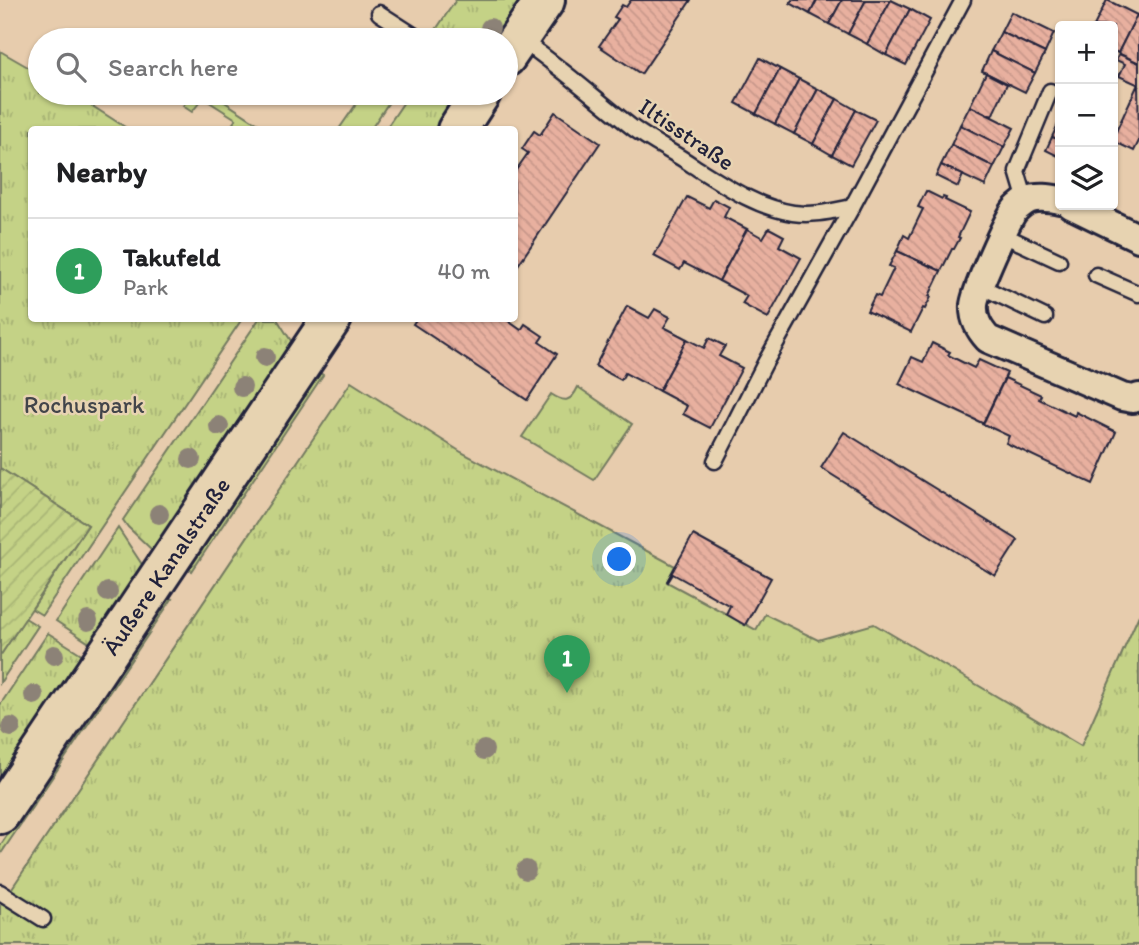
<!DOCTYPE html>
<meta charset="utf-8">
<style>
:root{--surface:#fff;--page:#f6f6f6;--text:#202124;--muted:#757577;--line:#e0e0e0;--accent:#d93025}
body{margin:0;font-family:Itim,sans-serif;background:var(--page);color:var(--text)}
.controls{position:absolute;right:21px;top:21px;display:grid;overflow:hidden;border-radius:7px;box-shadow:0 2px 5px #0004}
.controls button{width:63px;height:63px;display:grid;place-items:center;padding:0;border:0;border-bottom:2px solid var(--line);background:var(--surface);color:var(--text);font:35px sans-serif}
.you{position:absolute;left:620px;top:560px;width:24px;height:24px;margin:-18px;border:5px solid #fff;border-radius:50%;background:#1a73e8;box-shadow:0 0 0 10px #1a73e833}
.badge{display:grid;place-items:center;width:46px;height:46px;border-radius:50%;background:var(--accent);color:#fff;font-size:23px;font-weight:700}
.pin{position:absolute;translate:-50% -58px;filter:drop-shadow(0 2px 4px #0008)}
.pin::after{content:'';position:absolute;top:37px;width:24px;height:21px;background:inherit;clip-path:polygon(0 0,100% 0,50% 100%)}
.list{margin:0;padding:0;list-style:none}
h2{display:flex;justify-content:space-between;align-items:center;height:91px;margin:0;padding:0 28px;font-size:30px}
h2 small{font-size:23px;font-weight:400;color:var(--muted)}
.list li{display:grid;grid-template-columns:46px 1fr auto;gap:21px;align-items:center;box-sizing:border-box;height:105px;padding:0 28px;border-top:2px solid var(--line)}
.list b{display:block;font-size:26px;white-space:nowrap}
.list p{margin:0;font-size:23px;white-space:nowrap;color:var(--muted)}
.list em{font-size:23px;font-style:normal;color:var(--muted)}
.icon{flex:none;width:38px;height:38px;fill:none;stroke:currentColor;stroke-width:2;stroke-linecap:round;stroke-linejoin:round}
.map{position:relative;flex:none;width:1139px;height:945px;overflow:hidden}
.search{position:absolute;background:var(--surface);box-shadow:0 2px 5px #0004;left:28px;top:28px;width:490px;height:77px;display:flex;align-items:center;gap:18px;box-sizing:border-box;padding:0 24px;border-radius:38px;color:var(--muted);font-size:26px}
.panel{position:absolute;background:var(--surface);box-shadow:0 2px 5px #0004;left:28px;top:126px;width:490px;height:196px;border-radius:7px}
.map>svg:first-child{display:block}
.grass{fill:url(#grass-tufts);stroke:#737a60;stroke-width:2}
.garden{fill:url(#garden-furrows);stroke:#737a60;stroke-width:2}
.building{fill:url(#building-back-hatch);stroke:#22223b;stroke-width:2}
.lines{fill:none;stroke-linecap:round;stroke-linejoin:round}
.lane-casing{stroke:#22223b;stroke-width:19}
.street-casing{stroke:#22223b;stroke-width:32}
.secondary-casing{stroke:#22223b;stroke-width:44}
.lane{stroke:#e7d3b1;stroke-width:14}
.street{stroke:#e7d3b1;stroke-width:26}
.secondary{stroke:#e7d3b1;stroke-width:38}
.tree{fill:#8c8277}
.labels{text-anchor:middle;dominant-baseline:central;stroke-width:5;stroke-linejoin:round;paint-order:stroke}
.street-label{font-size:24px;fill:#22223b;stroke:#e7d3b1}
.park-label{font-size:24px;fill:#42454a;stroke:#e7d3b1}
</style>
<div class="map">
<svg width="1139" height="945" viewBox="0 0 1139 945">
<defs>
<pattern id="grass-tufts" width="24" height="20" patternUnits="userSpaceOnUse" patternTransform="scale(1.75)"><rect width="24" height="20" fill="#c4d286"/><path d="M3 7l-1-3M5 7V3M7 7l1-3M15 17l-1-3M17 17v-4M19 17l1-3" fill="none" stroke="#a8b475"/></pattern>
<pattern id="garden-furrows" width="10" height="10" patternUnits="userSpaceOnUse" patternTransform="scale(1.75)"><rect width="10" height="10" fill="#c4d286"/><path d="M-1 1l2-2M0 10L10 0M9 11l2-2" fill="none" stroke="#a8b475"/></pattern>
<pattern id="building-back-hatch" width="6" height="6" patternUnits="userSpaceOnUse" patternTransform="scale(1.75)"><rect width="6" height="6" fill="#e8b09f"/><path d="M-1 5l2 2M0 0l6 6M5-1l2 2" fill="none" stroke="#c7978a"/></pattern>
</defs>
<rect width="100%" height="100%" fill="#e7ccad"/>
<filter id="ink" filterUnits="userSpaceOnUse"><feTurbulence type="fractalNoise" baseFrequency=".0143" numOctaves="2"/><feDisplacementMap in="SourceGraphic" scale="14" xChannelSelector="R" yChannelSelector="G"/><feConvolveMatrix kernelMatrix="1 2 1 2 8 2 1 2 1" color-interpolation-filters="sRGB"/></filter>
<g filter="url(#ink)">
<g class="grass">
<path d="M456,0H521L494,40H442L433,34Z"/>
<path d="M0,51L40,74V93H72L128,129L32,130V318L242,319L42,615L32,609L88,525L0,468Z"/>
<path d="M192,93H211L266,129H248L244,127L243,129H229L236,119L203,98L192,112L183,106Z"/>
<path d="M364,93H395L371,129H339Z"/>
<path d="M410,93H460L436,129L385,130Z"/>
<path d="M259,319H277L293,344L153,551L128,527L123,520Z"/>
<path d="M317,371L323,375L192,571L186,567Z"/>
<path d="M351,382L461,452L675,566L667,582L756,630L765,614L818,640L874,624L1081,746L1139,615V945H0V906Z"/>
<path d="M578,387L632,424L594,480L522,437L551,394C565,403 571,402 578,387Z"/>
<path d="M118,528L143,566L91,644L56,621Z"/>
<path d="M167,597L172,599L0,855V846Z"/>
<path d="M25,618L38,626L0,683V656Z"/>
<path d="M48,633L83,655L0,781V705Z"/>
</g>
<path class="garden" d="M0,468L88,525L0,656Z"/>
<g class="building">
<path d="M631,0H691L641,74L599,46L618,19L614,17L622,5L626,7Z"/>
<path d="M792,0H817L810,14L790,3Z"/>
<path d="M817,0H842L829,24L810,14Z"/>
<path d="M842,0H866L848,34L829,24Z"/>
<path d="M866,0H891L867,44L848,34Z"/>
<path d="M891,0L910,9L886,55L867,44Z"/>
<path d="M1107,0L1137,15L1118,53L1113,50V26H1094Z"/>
<path d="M910,9L930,20L906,65L886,55Z"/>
<path d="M1011,12L1054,33L1045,53L1001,32Z"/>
<path d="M1137,15L1139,16V63L1118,53Z"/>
<path d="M1001,32L1045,53L1035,73L991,51Z"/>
<path d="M991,51L1035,73L1025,92L982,71Z"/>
<path d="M1119,54L1139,63V85L1119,76L1125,64L1116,60Z"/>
<path d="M760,58L780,69L756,114L736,103Z"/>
<path d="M780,69L799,79L775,124L756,114Z"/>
<path d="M986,73L1007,84L992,116L970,106Z"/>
<path d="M799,79L818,89L794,134L775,124Z"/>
<path d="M1138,84L1139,141L1134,151L1113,141V138Z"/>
<path d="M818,89L837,99L813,144L794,134Z"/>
<path d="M837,99L856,110L832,155L813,144Z"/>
<path d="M970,106L1014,128L1004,147L960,125Z"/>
<path d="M856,110L876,120L851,165L832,155Z"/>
<path d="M555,112L600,143L514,271V173L528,153L522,149L534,131L540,135Z"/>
<path d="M1060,120V140L1052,137Z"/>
<path d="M960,125L1004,147L994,167L951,145Z"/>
<path d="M1052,137L1060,140V157L1046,150Z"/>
<path d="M951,145L994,167L985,186L941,165Z"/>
<path d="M941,165L963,175L958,187L936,176Z"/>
<path d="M926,191L942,199L943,197L946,198L945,200L970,212L958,237L960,238L954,249H952L941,271L897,251L904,235L909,238L923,209L918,207Z"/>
<path d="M687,197L709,208L714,199L729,207L724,217L747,229L719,281L684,263L680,270L654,256Z"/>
<path d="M769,228L784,236L779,246L801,258L768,318L742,304L747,296L719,281L747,229L763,238Z"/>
<path d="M897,251L941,271L929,296L931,297L925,309L923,308L911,332L867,311L875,295L880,297L894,268L889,266Z"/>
<path d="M627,306L649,318L655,309L670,317L664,327L687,339L659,391L625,373L621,380L595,366Z"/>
<path d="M417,318H504L521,330L525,324L543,336L539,342L557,354L527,400L413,324Z"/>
<path d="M709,338L725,346L719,356L742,368L710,428L683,414L687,406L659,391L687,339L704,348Z"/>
<path d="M932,343L950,352L948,355L974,368L979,360L1007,373L982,425V423L899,384L912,357L923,362Z"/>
<path d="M1005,378L1041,395L1039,399L1075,416L1076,412L1116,432L1093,484L1006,443L1009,436L983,424Z"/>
<path d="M844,432L1018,540L995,576L821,468Z"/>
<path d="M693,535L771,578L745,625L726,614L730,606L673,574L668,582L667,581Z"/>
</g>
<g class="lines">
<g class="lane-casing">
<g id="lane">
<path d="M379,13L421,40"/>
<path d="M519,38C559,66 595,98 633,128C652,142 673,152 692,165C724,185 756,207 793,213C814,216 832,211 852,207"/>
<path d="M1026,201L1017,171L1050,91"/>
<path d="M1003,235L1059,261"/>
<path d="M1096,275L1139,294"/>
<path d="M980,286L1045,317"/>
<path d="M715,461L765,363L852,207L963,0"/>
<path d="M0,892L43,919"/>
</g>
</g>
<g class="street-casing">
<g id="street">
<path d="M1060,200C1050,198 1038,196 1028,200C1024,202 1018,207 1015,210C1008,218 974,294 974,305C973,319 979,329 988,339L1122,397L1133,399L1139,397"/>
<path d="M1071,205L1139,238"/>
</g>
</g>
<g class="secondary-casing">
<g id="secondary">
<path d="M506,57L545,0"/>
<path d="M457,130L481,93"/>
<path d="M0,814L332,318"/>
</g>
</g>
<use href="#lane" class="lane"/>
<use href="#street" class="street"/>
<use href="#secondary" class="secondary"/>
</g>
<g class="tree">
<circle cx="490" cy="28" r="10"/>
<circle cx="265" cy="357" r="10"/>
<circle cx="242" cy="387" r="10"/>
<circle cx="219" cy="426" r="10"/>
<circle cx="191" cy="459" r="10"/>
<circle cx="159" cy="514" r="10"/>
<circle cx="108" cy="592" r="10"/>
<circle cx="88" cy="621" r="10"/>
<circle cx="54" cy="655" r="10"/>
<circle cx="34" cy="695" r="10"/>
<circle cx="11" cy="727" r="10"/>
<circle cx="484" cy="750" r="10"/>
<circle cx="526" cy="870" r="10"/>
</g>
</g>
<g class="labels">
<g class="street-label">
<text transform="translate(687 134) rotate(34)">Iltisstraße</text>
<text transform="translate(166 566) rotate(-56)">Äußere Kanalstraße</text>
</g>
<g class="park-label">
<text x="84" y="404">Rochuspark</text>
</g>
</g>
</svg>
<div class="controls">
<button>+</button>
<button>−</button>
<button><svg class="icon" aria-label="layers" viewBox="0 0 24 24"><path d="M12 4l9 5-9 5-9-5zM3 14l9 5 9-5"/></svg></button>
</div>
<div class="you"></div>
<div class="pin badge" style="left:567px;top:693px;background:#2e9e5b">1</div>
<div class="search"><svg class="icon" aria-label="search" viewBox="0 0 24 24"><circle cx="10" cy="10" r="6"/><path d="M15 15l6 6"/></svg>Search here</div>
<section class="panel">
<h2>Nearby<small></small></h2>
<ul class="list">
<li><span class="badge" style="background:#2e9e5b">1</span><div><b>Takufeld</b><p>Park</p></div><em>40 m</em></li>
</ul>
</section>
</div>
